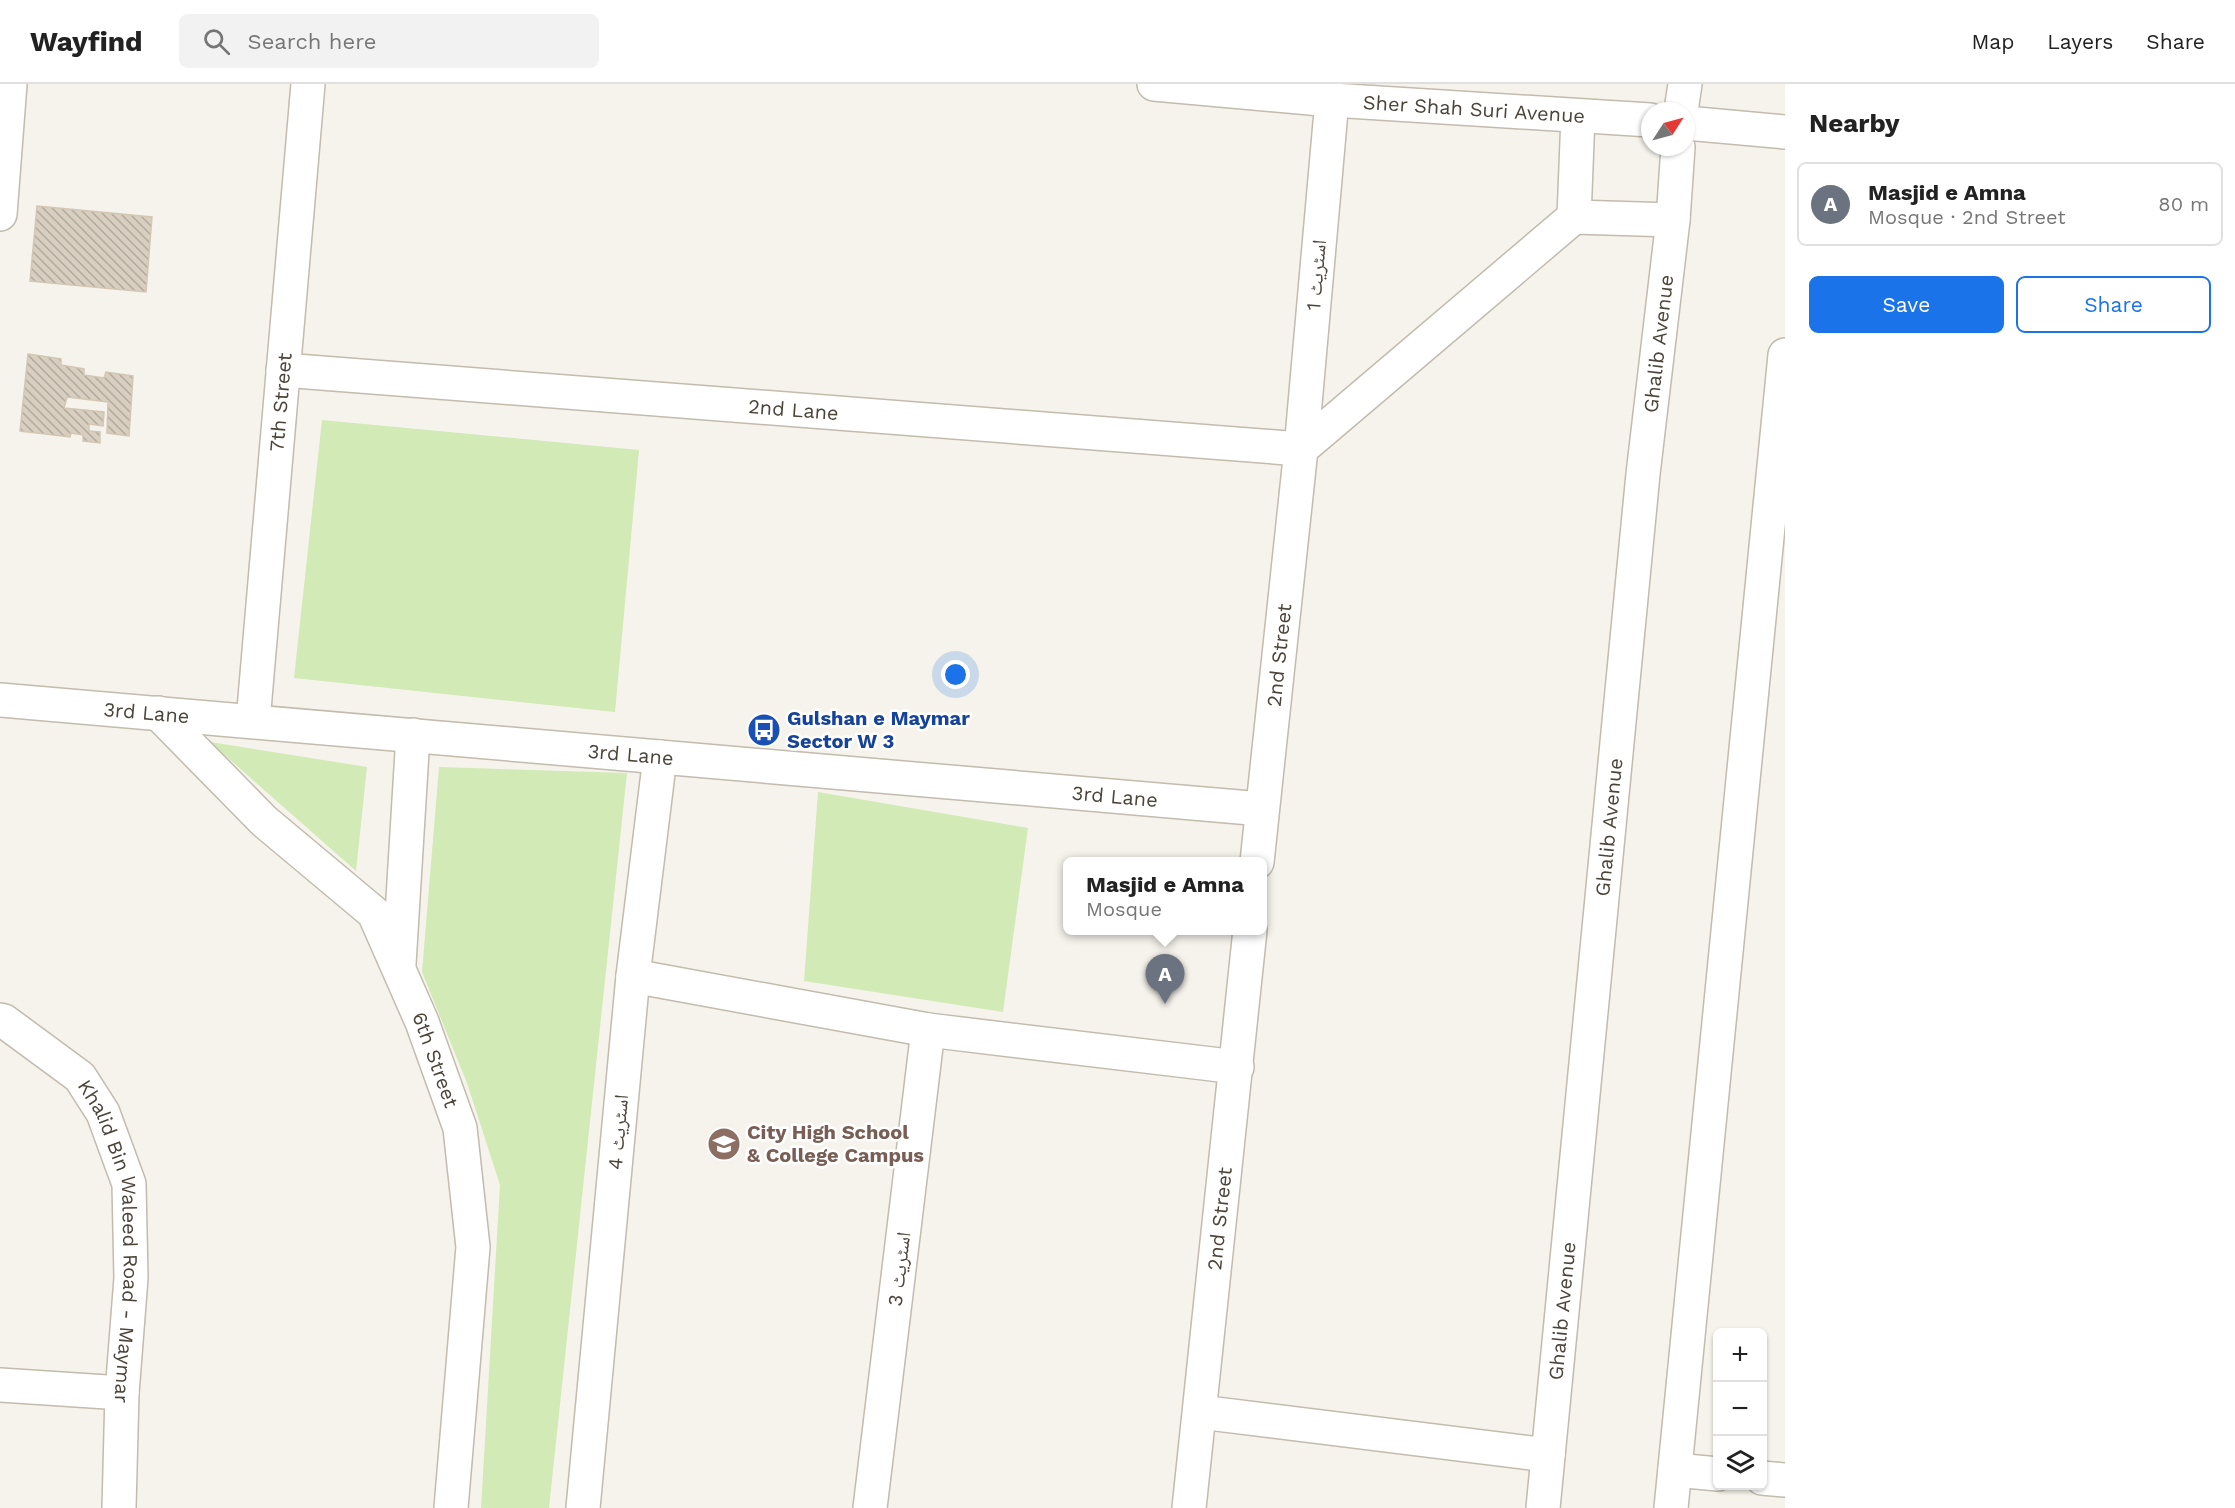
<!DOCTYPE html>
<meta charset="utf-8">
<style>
:root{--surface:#fff;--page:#f2f2f2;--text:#222;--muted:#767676;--line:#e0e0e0;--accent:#1a73e8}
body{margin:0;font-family:"Work Sans","Noto Naskh Arabic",sans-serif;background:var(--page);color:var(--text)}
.controls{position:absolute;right:18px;bottom:18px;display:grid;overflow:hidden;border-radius:9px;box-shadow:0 2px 4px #0004}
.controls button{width:54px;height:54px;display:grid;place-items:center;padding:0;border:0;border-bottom:2px solid var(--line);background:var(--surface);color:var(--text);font:30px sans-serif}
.compass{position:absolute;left:1641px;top:18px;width:54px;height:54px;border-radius:50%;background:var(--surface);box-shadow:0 2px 4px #0004;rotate:54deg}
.you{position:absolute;left:956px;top:591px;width:21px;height:21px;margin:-15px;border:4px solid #fff;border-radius:50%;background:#1a73e8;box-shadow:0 0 0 9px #1a73e833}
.badge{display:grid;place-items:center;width:39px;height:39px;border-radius:50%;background:var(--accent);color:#fff;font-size:20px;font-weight:700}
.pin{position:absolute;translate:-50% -50px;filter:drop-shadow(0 2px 3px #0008)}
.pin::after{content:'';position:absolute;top:32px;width:21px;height:18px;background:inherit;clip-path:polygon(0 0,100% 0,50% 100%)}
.popup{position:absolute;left:1063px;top:773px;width:204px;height:78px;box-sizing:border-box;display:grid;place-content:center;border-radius:9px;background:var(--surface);filter:drop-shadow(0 2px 4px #0005);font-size:20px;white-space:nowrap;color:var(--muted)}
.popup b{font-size:22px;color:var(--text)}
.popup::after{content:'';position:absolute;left:50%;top:100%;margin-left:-12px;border:12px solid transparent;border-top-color:var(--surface)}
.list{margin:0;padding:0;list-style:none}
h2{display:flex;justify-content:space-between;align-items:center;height:78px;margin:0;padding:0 24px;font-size:26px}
h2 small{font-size:20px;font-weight:400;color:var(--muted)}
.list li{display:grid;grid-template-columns:39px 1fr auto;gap:18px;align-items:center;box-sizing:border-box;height:84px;margin:0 12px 12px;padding:0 12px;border:2px solid var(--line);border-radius:9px}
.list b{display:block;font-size:22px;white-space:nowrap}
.list p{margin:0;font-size:20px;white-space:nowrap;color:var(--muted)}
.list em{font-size:20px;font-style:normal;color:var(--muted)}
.actions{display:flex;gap:12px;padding:18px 24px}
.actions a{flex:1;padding:14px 0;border:2px solid var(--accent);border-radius:9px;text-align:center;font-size:21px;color:var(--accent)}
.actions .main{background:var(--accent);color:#fff}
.icon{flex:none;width:33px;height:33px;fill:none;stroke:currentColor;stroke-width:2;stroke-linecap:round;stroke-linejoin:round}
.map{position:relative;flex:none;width:1785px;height:1424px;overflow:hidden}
header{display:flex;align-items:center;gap:36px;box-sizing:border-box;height:84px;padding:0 30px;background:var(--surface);border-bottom:2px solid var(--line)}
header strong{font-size:28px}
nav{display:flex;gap:33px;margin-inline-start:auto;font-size:21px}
.search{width:420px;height:54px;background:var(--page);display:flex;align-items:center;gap:15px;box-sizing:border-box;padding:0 21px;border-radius:9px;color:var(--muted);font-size:22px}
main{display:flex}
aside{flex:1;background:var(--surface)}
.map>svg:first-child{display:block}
.green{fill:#d2eab5}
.building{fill:url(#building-back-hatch);stroke:#d3c7b4;stroke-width:1.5}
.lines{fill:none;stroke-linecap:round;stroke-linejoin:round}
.minor-casing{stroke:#c2bbae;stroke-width:36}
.minor{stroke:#fff;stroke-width:33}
.labels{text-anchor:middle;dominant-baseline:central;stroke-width:5;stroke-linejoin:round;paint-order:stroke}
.street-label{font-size:20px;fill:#4b4439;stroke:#fff}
.transit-label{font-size:20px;font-weight:bold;fill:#164399;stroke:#fff;text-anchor:start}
.education-label{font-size:20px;font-weight:bold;fill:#785e54;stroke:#fff;text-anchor:start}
</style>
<header>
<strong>Wayfind</strong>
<div class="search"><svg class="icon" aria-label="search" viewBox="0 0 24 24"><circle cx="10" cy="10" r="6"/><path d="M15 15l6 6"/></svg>Search here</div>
<nav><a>Map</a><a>Layers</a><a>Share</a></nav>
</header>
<main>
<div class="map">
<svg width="1785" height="1424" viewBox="0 0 1785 1424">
<defs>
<pattern id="building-back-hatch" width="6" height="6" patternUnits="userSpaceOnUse" patternTransform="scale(1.5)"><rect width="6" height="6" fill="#d8cfc1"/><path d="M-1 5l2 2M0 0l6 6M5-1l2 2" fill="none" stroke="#b1aa9e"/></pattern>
</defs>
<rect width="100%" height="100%" fill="#f6f3ec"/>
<g class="green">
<path d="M322,336L639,366L615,628L294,594Z"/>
<path d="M210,658L367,683L356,787Z"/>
<path d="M439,683L627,689L549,1424H481L500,1101L467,999L422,888Z"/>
<path d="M818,708L1028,744L1003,928L804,897Z"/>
</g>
<g class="building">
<path d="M37,122L152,133L146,208L30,197Z"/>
<path d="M28,270L61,275V281L84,285V291L104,294L106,288L133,292L129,352L107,349L108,318L67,313L64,324L104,328L103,342L89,340V347L100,348V359L83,357V351L71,349L70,353L20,347Z"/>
</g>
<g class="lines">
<g class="minor-casing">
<g id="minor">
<path id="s1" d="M1154,0L1332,16L1650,36"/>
<path d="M1681,27L1685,0"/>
<path d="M1686,39L1785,48"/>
<path d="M0,130L10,0"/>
<path d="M1574,133L1578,32"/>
<path id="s2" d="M283,286L1301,365"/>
<path d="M1301,365L1574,133L1673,136"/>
<path id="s3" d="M0,616L1262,725"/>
<path id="s4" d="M158,629L264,737L374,829L422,938L460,1044L473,1163L451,1424"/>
<path id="s5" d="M253,637L308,0"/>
<path id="s6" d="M1257,778L1301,365L1332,16"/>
<path d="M399,880L413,651"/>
<path d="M633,892L928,946L1237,983"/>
<path id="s7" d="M0,936L4,937L80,993L103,1029L129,1100L131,1194L122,1309L119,1424"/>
<path d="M0,1301L122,1309"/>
<path d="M1200,1328L1548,1371"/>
<path d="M1675,1386L1718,1390"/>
<path d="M1762,1394L1785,1396"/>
<path d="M583,1424L633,892L660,673"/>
<path d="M870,1424L928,946"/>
<path id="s8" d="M1189,1424L1250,846"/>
<path id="s9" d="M1543,1424L1643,390L1673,136L1678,63"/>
<path d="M1671,1424L1785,271"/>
</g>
</g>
<use href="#minor" class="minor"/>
</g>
<defs>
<g id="bus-disc" transform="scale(1.725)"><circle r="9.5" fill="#1a4fb4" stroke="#fff"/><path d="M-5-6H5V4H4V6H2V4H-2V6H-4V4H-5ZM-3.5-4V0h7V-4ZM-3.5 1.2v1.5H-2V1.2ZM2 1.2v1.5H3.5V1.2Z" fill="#fff"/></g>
<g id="university-disc" transform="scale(1.725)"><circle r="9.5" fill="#8d6e63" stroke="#fff"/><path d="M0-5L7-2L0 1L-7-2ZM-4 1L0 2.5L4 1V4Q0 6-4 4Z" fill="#fff"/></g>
</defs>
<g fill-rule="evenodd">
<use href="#bus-disc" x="764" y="646"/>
<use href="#university-disc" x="724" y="1060"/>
</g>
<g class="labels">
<g class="street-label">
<text stroke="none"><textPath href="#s1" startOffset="321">Sher Shah Suri Avenue</textPath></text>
<text transform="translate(1316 191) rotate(-85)">اسٹریٹ 1</text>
<text stroke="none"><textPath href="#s9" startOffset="1170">Ghalib Avenue</textPath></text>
<text stroke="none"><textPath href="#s5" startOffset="320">7th Street</textPath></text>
<text stroke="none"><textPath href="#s2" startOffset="512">2nd Lane</textPath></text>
<text stroke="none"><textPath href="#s6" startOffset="208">2nd Street</textPath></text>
<text stroke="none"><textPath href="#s3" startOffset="147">3rd Lane</textPath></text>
<text stroke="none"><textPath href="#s3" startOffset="633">3rd Lane</textPath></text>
<text stroke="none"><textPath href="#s3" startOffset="1119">3rd Lane</textPath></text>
<text stroke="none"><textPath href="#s9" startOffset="684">Ghalib Avenue</textPath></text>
<text stroke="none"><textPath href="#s4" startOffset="454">6th Street</textPath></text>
<text transform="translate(618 1048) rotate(-85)">اسٹریٹ 4</text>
<text stroke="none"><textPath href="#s8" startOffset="291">2nd Street</textPath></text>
<text stroke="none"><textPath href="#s7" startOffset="270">Khalid Bin Waleed Road - Maymar</textPath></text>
<text transform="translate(899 1185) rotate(-83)">اسٹریٹ 3</text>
<text stroke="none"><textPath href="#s9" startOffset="198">Ghalib Avenue</textPath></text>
</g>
<g class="transit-label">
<text x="787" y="634">Gulshan e Maymar<tspan x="787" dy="23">Sector W 3</tspan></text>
</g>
<g class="education-label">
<text x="747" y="1048">City High School<tspan x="747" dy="23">&amp; College Campus</tspan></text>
</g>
</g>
</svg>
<div class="controls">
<button>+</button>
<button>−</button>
<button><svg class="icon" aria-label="layers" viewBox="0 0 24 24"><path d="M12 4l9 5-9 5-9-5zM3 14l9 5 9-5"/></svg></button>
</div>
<svg class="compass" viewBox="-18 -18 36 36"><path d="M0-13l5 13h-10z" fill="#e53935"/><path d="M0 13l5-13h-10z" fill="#767676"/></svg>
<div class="you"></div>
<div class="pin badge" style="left:1165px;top:920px;background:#6b7280">A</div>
<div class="popup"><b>Masjid e Amna</b>Mosque</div>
</div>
<aside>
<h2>Nearby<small></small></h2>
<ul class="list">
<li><span class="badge" style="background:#6b7280">A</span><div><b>Masjid e Amna</b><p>Mosque · 2nd Street</p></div><em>80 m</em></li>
</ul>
<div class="actions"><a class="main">Save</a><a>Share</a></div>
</aside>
</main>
